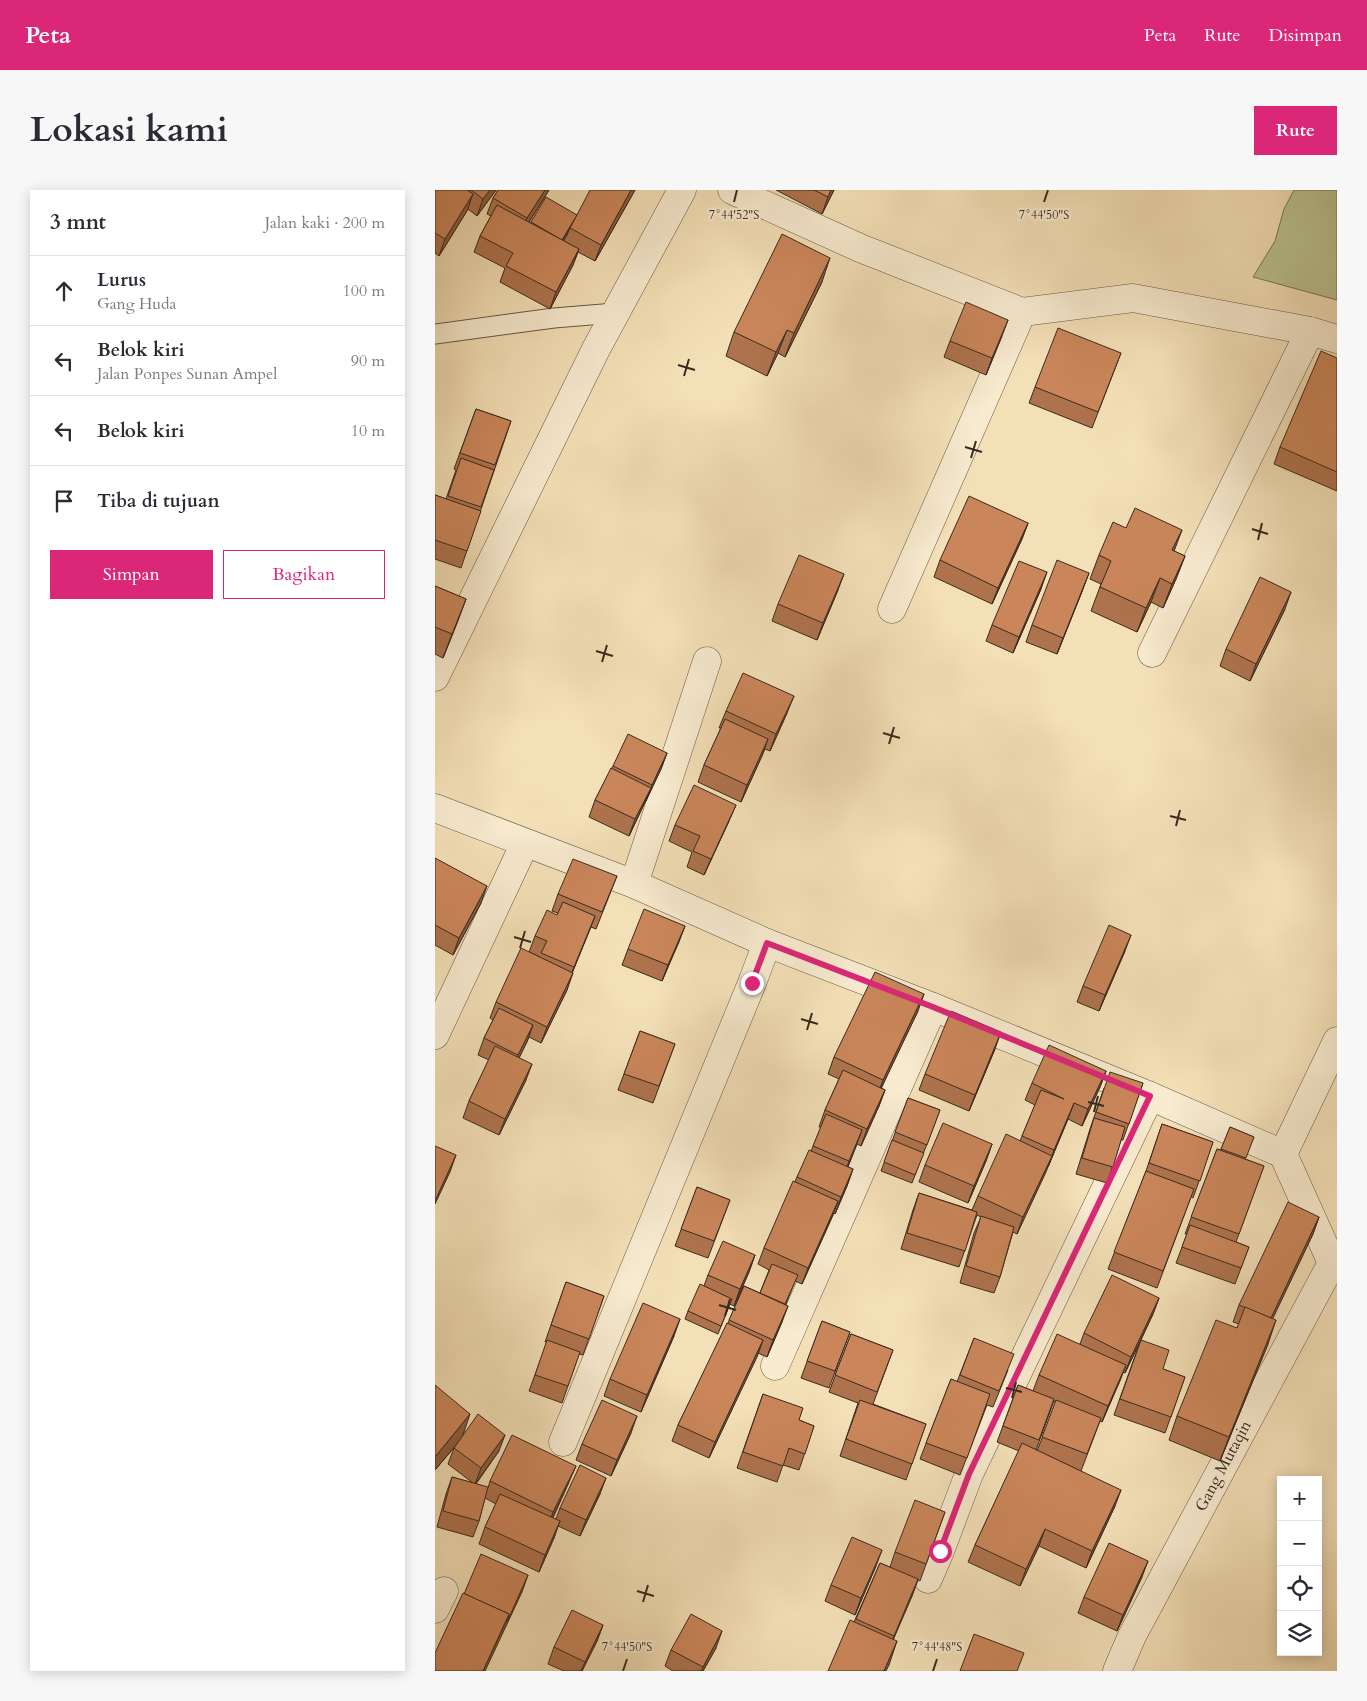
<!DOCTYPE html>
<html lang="id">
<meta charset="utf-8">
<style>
:root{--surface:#fff;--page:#f7f7f7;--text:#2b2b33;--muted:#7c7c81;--line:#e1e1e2;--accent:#db2777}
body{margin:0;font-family:Cardo,serif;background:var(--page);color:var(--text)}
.controls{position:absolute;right:15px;bottom:15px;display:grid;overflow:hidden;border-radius:0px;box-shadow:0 2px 12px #0003}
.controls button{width:45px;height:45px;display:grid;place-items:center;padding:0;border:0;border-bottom:1px solid var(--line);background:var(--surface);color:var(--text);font:25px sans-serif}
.stop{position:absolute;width:15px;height:15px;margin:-11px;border:4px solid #db2777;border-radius:50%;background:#fff}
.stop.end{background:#db2777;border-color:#fff;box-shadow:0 1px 5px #0008}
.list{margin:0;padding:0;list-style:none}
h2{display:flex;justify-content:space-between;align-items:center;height:65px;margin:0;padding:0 20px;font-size:21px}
h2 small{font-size:16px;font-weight:400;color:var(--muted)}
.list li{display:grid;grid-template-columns:32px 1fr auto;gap:15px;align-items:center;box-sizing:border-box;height:70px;padding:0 20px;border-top:1px solid var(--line)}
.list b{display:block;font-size:19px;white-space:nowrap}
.list p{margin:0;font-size:16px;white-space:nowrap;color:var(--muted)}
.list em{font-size:16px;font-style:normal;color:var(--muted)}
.actions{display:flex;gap:10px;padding:15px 20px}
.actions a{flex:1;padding:11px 0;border:1px solid var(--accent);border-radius:0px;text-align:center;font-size:18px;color:var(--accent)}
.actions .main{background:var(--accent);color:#fff}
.icon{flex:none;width:28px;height:28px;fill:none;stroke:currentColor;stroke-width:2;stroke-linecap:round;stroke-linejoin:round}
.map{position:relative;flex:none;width:902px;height:1481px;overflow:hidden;border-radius:0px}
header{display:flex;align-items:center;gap:30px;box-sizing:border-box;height:70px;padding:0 25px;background:var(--accent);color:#fff}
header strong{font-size:24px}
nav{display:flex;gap:28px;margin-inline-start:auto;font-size:18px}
.intro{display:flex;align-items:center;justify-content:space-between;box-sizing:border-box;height:120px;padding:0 30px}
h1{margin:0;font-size:35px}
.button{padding:12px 22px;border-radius:0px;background:var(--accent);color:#fff;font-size:18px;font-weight:700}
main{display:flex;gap:30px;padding:0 30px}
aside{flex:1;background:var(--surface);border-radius:0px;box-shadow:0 2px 12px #0003}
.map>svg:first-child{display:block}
.green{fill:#bac28f;stroke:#7a7658}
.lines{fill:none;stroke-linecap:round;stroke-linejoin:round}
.lane-casing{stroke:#685846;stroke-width:21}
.street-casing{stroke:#685846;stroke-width:29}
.lane{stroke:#f8ebd0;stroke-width:19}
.street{stroke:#f8ebd0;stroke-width:28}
.wall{fill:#ae734d;stroke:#392a20;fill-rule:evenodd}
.shaded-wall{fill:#8d5e3f;stroke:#392a20}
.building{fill:#ca865a;stroke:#392a20}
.route{stroke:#db2777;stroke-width:6}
.ticks{fill:none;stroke:#392a20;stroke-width:2}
.labels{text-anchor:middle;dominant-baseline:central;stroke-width:4.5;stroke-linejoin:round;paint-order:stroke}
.street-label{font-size:16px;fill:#392a20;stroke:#f8ebd0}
.ticks-label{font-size:12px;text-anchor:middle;fill:#392a20;stroke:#f8ebd0;stroke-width:4.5;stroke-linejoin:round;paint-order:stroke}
</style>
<header>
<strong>Peta</strong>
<nav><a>Peta</a><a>Rute</a><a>Disimpan</a></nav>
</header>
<div class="intro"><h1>Lokasi kami</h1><a class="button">Rute</a></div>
<main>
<aside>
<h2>3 mnt<small>Jalan kaki · 200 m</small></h2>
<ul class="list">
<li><svg class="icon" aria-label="ahead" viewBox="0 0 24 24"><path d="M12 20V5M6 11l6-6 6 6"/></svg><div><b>Lurus</b><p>Gang Huda</p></div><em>100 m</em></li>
<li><svg class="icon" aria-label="left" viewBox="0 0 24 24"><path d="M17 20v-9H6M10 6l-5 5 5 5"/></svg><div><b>Belok kiri</b><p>Jalan Ponpes Sunan Ampel</p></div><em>90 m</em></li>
<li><svg class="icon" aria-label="left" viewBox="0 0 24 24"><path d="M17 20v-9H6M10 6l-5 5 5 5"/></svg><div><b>Belok kiri</b></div><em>10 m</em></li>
<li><svg class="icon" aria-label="arrive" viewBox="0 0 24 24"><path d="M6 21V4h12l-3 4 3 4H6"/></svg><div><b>Tiba di tujuan</b></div></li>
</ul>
<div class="actions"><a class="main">Simpan</a><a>Bagikan</a></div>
</aside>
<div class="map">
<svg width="902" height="1481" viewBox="0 0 902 1481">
<rect width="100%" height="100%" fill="#f4e0b7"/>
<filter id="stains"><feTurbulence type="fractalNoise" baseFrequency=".004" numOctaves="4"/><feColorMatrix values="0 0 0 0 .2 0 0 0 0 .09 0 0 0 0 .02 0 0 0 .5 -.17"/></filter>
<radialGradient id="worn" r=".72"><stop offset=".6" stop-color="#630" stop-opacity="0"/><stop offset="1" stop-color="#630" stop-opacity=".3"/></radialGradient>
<path class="green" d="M859,0H902V110L818,87L840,51L849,19Z"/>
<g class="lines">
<g class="lane-casing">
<path id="lane" d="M0,144L119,128L180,123"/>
</g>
<g class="street-casing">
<g id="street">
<path d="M297,0L425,58L587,122L698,108L875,141L902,149"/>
<path d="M457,419L587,122"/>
<path d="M717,463L875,141"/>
<path d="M0,487L161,159L247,0"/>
<path d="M0,618L199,694L332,753L498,817L715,906L848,964"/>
<path d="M199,694L272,471"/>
<path d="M0,845L90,653"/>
<path d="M848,964L897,1073L902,1077"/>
<path d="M848,964L902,851"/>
<path d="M340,1176L498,817"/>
<path d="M128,1252L317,793L332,753"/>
<path d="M493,1389L505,1361L534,1284L715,906"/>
<path d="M0,1419L9,1401"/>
<path id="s1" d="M682,1481L697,1446L897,1073"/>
</g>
</g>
<use href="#lane" class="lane"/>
<use href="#street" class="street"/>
</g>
<g class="wall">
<path d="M0,0H61L42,26L33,19L4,66L0,63Z"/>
<path d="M63,0H114L94,32L96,33L142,25L200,0L160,71L143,62L138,75L115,119L65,92L70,78L39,62L45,46L56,26L52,24L58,8Z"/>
<path d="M341,0H399L387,24Z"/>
<path d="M387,92L350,167L343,163L332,186L291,166L299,142Z"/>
<path d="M567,146L551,185L509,167L515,151Z"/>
<path d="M686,163L657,238L594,213L600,197Z"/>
<path d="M902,168V301L839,274L845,257Z"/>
<path d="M41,219L76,231L26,378L0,369V305L11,309L21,280L19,279Z"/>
<path d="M593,333L587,349L557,414L499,387L505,370Z"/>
<path d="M739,361L750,366L741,389L728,418L716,412L702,442L656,421L666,394L655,389L664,365Z"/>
<path d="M0,396L31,409L22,433L8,468L0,464Z"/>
<path d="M606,399L578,463L551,451L557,435Z"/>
<path d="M648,399L622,464L591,452L597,435Z"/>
<path d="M403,400L382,450L337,431L343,414Z"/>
<path d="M850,419L815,491L785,476L791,459Z"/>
<path d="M291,521L352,523L335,561L330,559L306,612L263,592L269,575L286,538H284Z"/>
<path d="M232,563L226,579L194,646L154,627L160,610L178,576Z"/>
<path d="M294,631L269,685L252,677L257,662L234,651L240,635Z"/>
<path d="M0,668L46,713L18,765L0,755Z"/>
<path d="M182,686L161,739L156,737L137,783L132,800L106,853L94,847L84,868L91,890L64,945L28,928L34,911L54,870L43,865L49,848L58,830L55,828L61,812L105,767L94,762L100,746L122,725L123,723L117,721L123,704Z"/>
<path d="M250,736L227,791L187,775L193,759Z"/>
<path d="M690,761L664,821L642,812L648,796Z"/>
<path d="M483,821L446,898L450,900L444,916L426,956L422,954L413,977L418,979L412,996L400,1024L399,1023L367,1094L360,1091L351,1114L347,1132L332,1167L323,1163L274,1268L237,1251L243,1235L293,1133L309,1096L325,1103L334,1080L323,1074L329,1058L362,987L376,961L386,937H384L390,920L404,889L393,884L399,867Z"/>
<path d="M205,841L240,854L218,913L183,900Z"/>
<path d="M560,859L534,921L484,900L490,884Z"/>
<path d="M671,881L665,897L647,936L633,929L613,977V976L582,1044L578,1042L565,1087L559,1103L525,1093L539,1043L546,1027L542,1025L524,1077L466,1059L478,1020L484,1003L537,1020L543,1006L585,951L600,915L590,910L597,893Z"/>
<path d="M708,893L688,950H686L672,993L641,984L655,939L669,898Z"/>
<path d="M473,908L505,920L477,993L446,981Z"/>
<path d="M727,934L778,952L758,1008L756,1007L722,1098L673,1079L711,981Z"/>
<path d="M795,937L819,947L810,969L829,976L801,1052L814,1057L800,1094L741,1073L752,1044H750L782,959L786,960Z"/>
<path d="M557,954L551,971L533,1013L484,992L490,975Z"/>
<path d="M262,997L295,1010L273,1068L240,1056Z"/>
<path d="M884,1027L878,1044L837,1129L833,1154L785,1271L734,1250L742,1226L802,1138L804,1134L798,1132L804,1115Z"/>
<path d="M320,1065L314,1082L299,1116L295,1114L283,1144L250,1129L253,1121L269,1096L273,1085Z"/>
<path d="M131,1092L169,1106L148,1165L144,1164L127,1213L94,1201L112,1152H110Z"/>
<path d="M724,1108L718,1124L706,1150L728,1179L750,1187L730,1243L679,1225L705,1152L690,1183L688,1182L667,1232L665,1231L646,1281L680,1316L651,1378L604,1356L585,1396L533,1372L540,1355L584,1261L562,1252L583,1195L598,1201L604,1185L645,1154L649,1143ZM619,1211L621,1212L602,1261L601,1260Z"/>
<path d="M387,1131L415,1142L394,1198L366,1188Z"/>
<path d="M416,1144L458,1160L438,1214L491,1234L471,1290L405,1266L423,1213L394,1202Z"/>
<path d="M239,1146L206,1222L169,1206L175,1189Z"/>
<path d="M539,1148L573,1180L558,1217L552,1215L525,1285L485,1269L516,1189L522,1192Z"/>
<path d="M328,1204L364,1230L379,1236L364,1280L348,1275L342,1292L302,1278Z"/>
<path d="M196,1243L176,1286L141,1270L147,1254Z"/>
<path d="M27,1246L64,1261L41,1294L53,1298L55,1291L134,1292L118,1328L121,1329L125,1318L165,1304L145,1346L123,1336L119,1348L104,1382L44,1354L50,1337L61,1314L50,1308L44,1331L38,1347L2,1337L11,1304L17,1287L38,1293L13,1274L19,1258L23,1253L0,1280Z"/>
<path d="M510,1322L485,1391L483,1390L477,1406L458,1449L454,1475L419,1432L445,1373L455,1377L460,1362Z"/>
<path d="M441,1376L420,1425L390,1411L396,1395Z"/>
<path d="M707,1387L682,1441L643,1423L649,1407Z"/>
<path d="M168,1435L162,1451L147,1481H129L113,1474L119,1457Z"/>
<path d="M281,1458L268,1481H238L230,1476L236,1460Z"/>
</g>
<g class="shaded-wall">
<path d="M55,0H61L42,26L48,9Z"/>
<path d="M110,0H114L86,45L92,28Z"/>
<path d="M196,0H200L160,71L166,55Z"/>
<path d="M396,0H399L387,24L393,7Z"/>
<path d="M38,4L32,21L4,66L10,49Z"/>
<path d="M142,25L135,38L132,45L124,59L127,51Z"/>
<path d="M144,59L138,75L115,119L121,102Z"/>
<path d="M395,68L387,92L350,167L359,143Z"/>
<path d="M573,130L567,146L551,185L557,168Z"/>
<path d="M352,140L343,163L332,186L341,162Z"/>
<path d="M593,333L587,349L557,414L563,398Z"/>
<path d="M747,340L738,364L737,360Z"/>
<path d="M750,366L741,389L728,418L737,394Z"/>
<path d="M612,382L606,399L578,463L584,447Z"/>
<path d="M654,383L648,399L622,464L628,448Z"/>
<path d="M409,384L403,400L382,450L388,433Z"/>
<path d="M725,388L716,412L702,442L711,418Z"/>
<path d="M856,402L850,419L815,491L821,474Z"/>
<path d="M31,409L22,433L8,468L17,444Z"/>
<path d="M359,506L352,523L335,561L341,544Z"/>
<path d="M333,549L327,566L306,612L312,595Z"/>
<path d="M232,563L226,579L211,611L217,595Z"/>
<path d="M216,598L209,614L194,646L200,629Z"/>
<path d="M301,615L294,631L269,685L276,669Z"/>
<path d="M52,696L46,713L18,765L24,748Z"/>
<path d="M160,726L134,791L138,783L132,800L106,853L112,837L133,792Z"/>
<path d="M250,736L244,752L227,791L233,775Z"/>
<path d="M696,745L690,761L664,821L670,805Z"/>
<path d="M489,804L483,821L442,907L448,890Z"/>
<path d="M98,835L92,852L77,882L83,865Z"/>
<path d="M566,842L560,859L534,921L540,905Z"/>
<path d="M97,874L91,890L64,945L70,929Z"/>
<path d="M671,881L665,897L647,936L653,919Z"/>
<path d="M450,900L444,916L426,956L432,939Z"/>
<path d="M639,913L633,929L613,977L619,960Z"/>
<path d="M427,940L421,956L408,988L414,971Z"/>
<path d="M557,954L551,971L533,1013L539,996Z"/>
<path d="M21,965L15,982L0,1014V1011Z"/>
<path d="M617,966L611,982L582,1044L588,1027Z"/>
<path d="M418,979L412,996L400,1024L406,1007Z"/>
<path d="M403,1011L397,1027L367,1094L373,1078Z"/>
<path d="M884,1027L878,1044L829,1147L835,1130Z"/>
<path d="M320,1065L314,1082L299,1116L305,1099Z"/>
<path d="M724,1108L718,1124L690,1183L696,1167Z"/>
<path d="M353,1116L347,1132L332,1167L338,1150Z"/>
<path d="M245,1129L239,1146L206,1222L212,1205Z"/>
<path d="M841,1130L833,1154L785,1271L794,1247Z"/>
<path d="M328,1150L322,1167L274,1268L280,1252Z"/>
<path d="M691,1175L685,1191L667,1232L673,1216Z"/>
<path d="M35,1224L27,1248L0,1280V1267Z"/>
<path d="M202,1226L196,1243L176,1286L182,1270Z"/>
<path d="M70,1245L64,1261L40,1294L46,1278Z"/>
<path d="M141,1276L134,1292L112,1339L118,1322Z"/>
<path d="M171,1288L165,1304L145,1346L151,1330Z"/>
<path d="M686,1300L680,1316L651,1378L657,1361Z"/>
<path d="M125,1331L119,1348L104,1382L110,1365Z"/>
<path d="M610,1339L604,1356L585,1396L591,1379Z"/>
<path d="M447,1360L441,1376L420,1425L426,1408Z"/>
<path d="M713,1371L707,1387L682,1441L688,1425Z"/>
<path d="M93,1385L87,1402L50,1481H48Z"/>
<path d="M483,1389L477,1406L453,1462L459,1446Z"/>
<path d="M168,1435L162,1451L147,1481H146L150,1472Z"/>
<path d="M287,1441L281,1458L268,1481H266Z"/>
<path d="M462,1451L454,1475L451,1481H449Z"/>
</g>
<g class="building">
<path d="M0,0H32L38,4L10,49L0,43Z"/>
<path d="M36,0H55L48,9Z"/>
<path d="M63,0H110L92,28L58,8Z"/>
<path d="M155,0H196L166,55L135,38Z"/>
<path d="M379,0H396L393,7Z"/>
<path d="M111,7L142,25L127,50L96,32Z"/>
<path d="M62,15L144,59L121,102L71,76L78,63L45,46Z"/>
<path d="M347,44L395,68L359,143L352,140L341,162L299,142Z"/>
<path d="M531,112L573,130L557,168L515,151Z"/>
<path d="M623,138L686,163L663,222L600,197Z"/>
<path d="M886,161L902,168V282L845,257Z"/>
<path d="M41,219L76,231L60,275L25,263Z"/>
<path d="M26,268L59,280L46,317L13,306Z"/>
<path d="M0,305L46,321L32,361L0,350Z"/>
<path d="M534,306L593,333L563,398L505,370Z"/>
<path d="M700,318L747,340L737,360L750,366L737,394L725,388L711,418L665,397L676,371L664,365L678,332L691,338Z"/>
<path d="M364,365L409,384L388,433L343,414Z"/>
<path d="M622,370L654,383L628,448L597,435Z"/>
<path d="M584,371L612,382L584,447L557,435Z"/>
<path d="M825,387L856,402L821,474L791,459Z"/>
<path d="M0,396L31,409L17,444L0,437Z"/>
<path d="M308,483L359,506L341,544L291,521Z"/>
<path d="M290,529L333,549L312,595L269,575Z"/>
<path d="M193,544L232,563L217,595L178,576Z"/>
<path d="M176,578L216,598L200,629L160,610Z"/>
<path d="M259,595L301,615L276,669L258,661L265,646L240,635Z"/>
<path d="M0,668L52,696L24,748L0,735Z"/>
<path d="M138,669L182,686L167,722L123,704Z"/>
<path d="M128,712L160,726L139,777L106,763L112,751L100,746L112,720L122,725Z"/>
<path d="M209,719L250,736L233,775L193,759Z"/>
<path d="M674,735L696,745L670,805L648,796Z"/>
<path d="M86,758L138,783L112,837L61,812Z"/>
<path d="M440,782L489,804L448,890L399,867Z"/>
<path d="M64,818L98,835L83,865L49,848Z"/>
<path d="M516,821L566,842L540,905L490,884Z"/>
<path d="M205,841L240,854L224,896L189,884Z"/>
<path d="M614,855L671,881L653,919L639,913L619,960L587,946L606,900L629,909L597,893Z"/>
<path d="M60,856L97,874L70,929L34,911Z"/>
<path d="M408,880L450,900L432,939L390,920Z"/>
<path d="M675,882L708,893L694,934L661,922Z"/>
<path d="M473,908L505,920L492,955L460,942Z"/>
<path d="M391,924L427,940L414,971L378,956Z"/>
<path d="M659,928L690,937L678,977L647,968Z"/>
<path d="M508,933L557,954L539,996L490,975Z"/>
<path d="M727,934L778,952L765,991L714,973Z"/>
<path d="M795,937L819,947L811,968L786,959Z"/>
<path d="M571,944L617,966L588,1027L543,1006Z"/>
<path d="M457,950L489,963L480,985L449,972Z"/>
<path d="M0,956L21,965L0,1011Z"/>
<path d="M782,959L829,976L804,1044L756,1027Z"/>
<path d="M374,960L418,979L406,1007L362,987Z"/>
<path d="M711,981L759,999L728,1081L679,1062Z"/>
<path d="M358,991L403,1011L373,1078L329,1058Z"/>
<path d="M262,997L295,1010L279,1051L246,1039Z"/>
<path d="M484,1003L542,1022L530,1061L472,1043Z"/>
<path d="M853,1012L884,1027L836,1128L804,1115Z"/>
<path d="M546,1026L579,1037L565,1087L531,1076Z"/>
<path d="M755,1035L814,1057L806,1078L747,1057Z"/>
<path d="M288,1051L320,1065L305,1099L273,1085Z"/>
<path d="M337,1074L363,1085L350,1114L325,1103Z"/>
<path d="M677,1085L724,1108L696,1167L649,1143Z"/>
<path d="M131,1092L169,1106L154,1149L116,1135Z"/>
<path d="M265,1094L297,1109L286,1136L253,1121Z"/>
<path d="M309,1096L353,1116L338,1150L294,1130Z"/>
<path d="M208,1113L245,1129L212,1205L175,1189Z"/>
<path d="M810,1117L841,1130L794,1247L742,1226L781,1130L802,1138Z"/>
<path d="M387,1131L415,1142L400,1181L372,1171Z"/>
<path d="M292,1133L328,1150L280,1252L243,1235Z"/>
<path d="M416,1144L458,1160L442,1202L400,1185Z"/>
<path d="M622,1144L691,1175L673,1216L604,1185Z"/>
<path d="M539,1148L579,1164L564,1201L525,1185Z"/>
<path d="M112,1150L145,1162L133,1196L100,1185Z"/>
<path d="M706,1150L734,1160L728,1179L750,1187L736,1227L685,1209Z"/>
<path d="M516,1189L555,1204L532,1268L491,1253Z"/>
<path d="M0,1195L35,1224L0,1267Z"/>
<path d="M583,1195L619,1209L604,1250L568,1236Z"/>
<path d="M328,1204L368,1218L364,1230L379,1236L370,1264L354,1258L348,1276L308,1262Z"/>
<path d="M167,1210L202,1226L182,1270L147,1254Z"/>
<path d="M425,1210L491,1234L477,1274L411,1249Z"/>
<path d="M621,1210L666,1228L652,1264L607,1247Z"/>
<path d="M43,1224L70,1245L46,1278L19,1258Z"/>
<path d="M77,1245L141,1276L118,1322L55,1291Z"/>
<path d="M587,1253L686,1300L657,1361L610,1339L591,1379L540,1355Z"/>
<path d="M145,1275L171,1288L151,1330L125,1318Z"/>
<path d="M17,1287L53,1297L44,1331L8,1321Z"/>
<path d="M65,1304L125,1331L110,1365L50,1337Z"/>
<path d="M480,1310L510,1322L491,1374L460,1362Z"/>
<path d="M417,1347L447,1360L426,1408L396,1395Z"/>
<path d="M674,1353L713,1371L688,1425L649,1407Z"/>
<path d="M46,1364L93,1385L72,1432L74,1424L29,1404Z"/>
<path d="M445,1373L483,1389L459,1446L421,1429Z"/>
<path d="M28,1403L74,1424L48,1481H0V1463Z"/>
<path d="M137,1420L168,1435L150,1472L119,1457Z"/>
<path d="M256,1424L287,1441L268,1477L236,1460Z"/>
<path d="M415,1430L462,1451L449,1481H393Z"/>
<path d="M539,1444L589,1463L582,1481H525Z"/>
</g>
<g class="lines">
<path class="route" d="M317,793L332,753L498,817L715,906L534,1284L505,1361"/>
</g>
<path class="ticks" d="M299,12L302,0M609,12L613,0M243,175L260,180M249,186L254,169M530,257L547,262M536,268L541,251M817,339L833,344M823,350L827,333M161,461L178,466M167,472L172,455M448,543L465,548M454,554L459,537M735,626L751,630M741,636L745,620M79,747L96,752M85,758L90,741M366,829L383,834M372,840L377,823M653,912L669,916M659,922L663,906M284,1115L301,1120M290,1126L295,1109M571,1198L587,1202M577,1208L581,1192M202,1401L219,1406M208,1412L213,1395M188,1481L192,1469M498,1481L502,1469"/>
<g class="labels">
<g class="street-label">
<text stroke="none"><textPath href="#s1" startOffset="231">Gang Mutaqin</textPath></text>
</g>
</g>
<g class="ticks-label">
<text x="299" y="29">7°44'52"S</text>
<text x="609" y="29">7°44'50"S</text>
<text x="192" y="1461">7°44'50"S</text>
<text x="502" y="1461">7°44'48"S</text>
</g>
<rect width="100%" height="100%" filter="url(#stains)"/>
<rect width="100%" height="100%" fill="url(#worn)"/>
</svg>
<div class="controls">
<button>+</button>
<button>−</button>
<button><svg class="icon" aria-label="locate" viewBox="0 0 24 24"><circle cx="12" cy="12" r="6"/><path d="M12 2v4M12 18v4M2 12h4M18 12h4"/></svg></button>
<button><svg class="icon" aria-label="layers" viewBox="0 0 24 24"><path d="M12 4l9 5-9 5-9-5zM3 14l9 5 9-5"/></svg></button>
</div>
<div class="stop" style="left:505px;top:1361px"></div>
<div class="stop end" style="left:317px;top:793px"></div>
</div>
</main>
